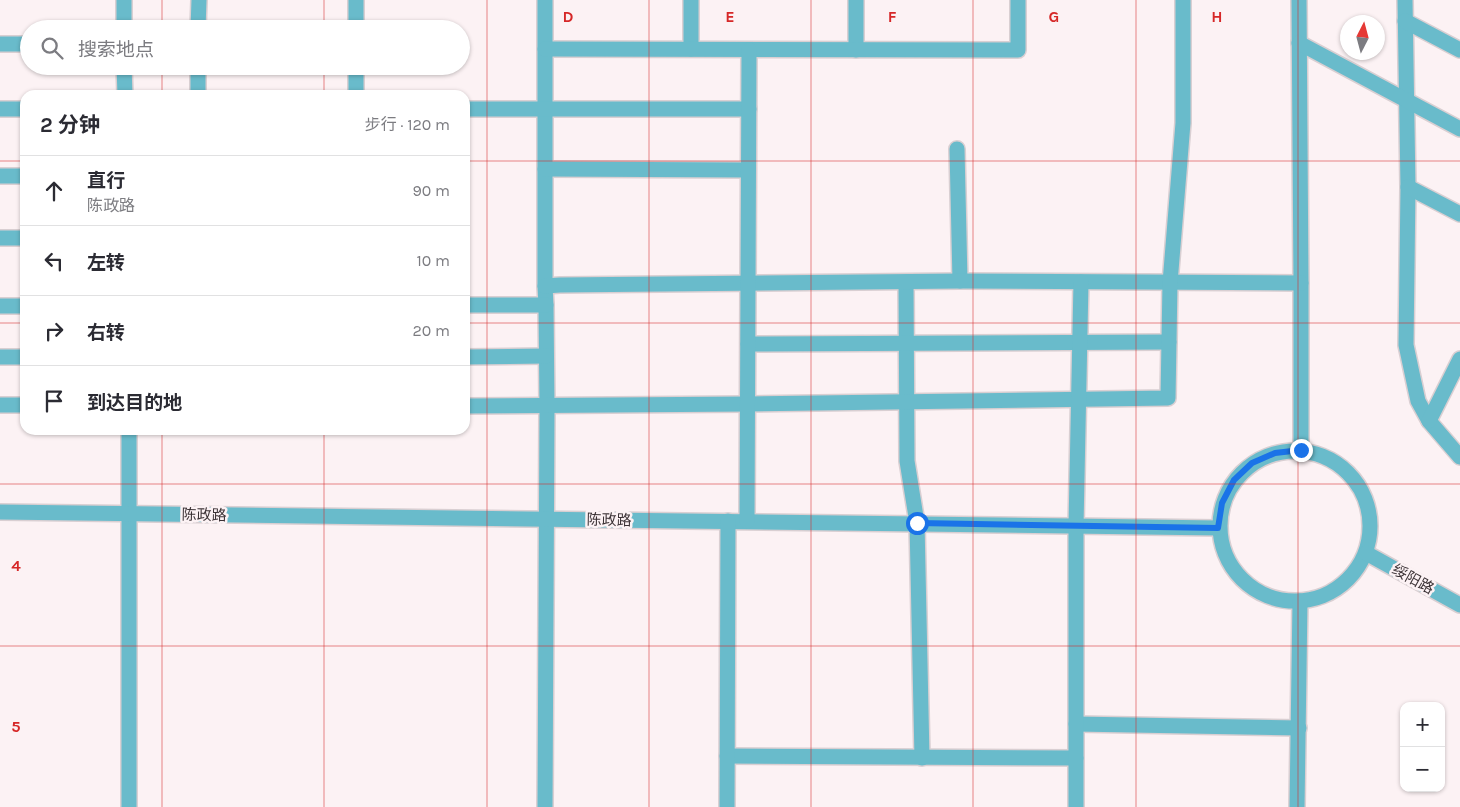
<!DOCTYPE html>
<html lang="zh">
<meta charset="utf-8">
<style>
:root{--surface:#fff;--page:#f7f7f7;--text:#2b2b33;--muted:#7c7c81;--line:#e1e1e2}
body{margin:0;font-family:Karla,"Noto Sans SC",sans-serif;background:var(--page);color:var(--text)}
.controls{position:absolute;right:15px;bottom:15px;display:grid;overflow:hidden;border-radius:10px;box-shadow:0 1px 4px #0004}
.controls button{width:45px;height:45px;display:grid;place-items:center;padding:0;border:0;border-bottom:1px solid var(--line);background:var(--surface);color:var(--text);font:25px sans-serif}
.compass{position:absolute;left:1340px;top:15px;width:45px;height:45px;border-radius:50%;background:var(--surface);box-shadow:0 1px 4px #0004;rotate:6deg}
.stop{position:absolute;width:15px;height:15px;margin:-11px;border:4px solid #1a73e8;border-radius:50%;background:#fff}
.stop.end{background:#1a73e8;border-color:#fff;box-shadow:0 1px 5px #0008}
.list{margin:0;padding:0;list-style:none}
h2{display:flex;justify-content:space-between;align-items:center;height:65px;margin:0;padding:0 20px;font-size:21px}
h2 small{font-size:16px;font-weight:400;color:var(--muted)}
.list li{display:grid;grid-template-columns:32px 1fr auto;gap:15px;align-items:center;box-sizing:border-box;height:70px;padding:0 20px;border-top:1px solid var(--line)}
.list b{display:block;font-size:19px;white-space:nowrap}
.list p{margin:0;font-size:16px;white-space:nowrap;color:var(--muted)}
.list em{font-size:16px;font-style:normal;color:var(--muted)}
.icon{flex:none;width:28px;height:28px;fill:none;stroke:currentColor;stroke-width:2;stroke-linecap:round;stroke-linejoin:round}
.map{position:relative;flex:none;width:1460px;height:807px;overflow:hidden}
.search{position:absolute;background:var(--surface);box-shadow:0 1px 4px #0004;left:20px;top:20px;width:450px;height:55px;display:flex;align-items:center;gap:12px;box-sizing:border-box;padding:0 18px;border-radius:28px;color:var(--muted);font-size:19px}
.panel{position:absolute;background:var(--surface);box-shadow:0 1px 4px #0004;left:20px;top:90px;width:450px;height:345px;border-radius:15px}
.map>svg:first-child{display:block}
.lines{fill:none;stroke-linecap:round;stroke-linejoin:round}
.minor-casing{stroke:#d9cfd2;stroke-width:18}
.minor{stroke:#69bbcb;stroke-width:15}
.route{stroke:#1a73e8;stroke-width:6}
.grid{fill:none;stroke:#d62828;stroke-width:1;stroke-opacity:0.55}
.labels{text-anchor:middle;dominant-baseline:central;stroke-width:5;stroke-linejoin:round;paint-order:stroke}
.street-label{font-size:15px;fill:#3b3235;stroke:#fcf2f4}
.grid-label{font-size:16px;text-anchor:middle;font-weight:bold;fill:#d62828;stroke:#fcf2f4;stroke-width:5;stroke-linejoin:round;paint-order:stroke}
</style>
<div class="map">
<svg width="1460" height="807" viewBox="0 0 1460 807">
<rect width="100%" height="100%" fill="#fcf2f4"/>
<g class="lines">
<g class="minor-casing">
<g id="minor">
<path d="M124,0V29"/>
<path d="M545,0V286L546,305L547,407L545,807"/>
<path d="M691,0V49"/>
<path d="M856,0V50"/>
<path d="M1299,0L1301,283V450"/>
<path d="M1405,0L1408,187L1406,345L1418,401L1429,421L1460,457"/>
<path d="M1405,21L1460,50"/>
<path d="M198,29L199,0"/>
<path d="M356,29V0"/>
<path d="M1299,43L1460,129"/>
<path d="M0,44H29"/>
<path d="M545,49L1018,50V0"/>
<path d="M124,66L125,95"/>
<path d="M198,95V66"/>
<path d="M356,95V66"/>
<path d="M0,109H25"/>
<path d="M465,109H749"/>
<path d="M957,149L960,281"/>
<path d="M545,169L748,170"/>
<path d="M0,176H25"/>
<path d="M1408,187L1460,214"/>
<path d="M0,238H25"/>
<path d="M906,282L907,461L917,523L922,758"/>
<path d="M545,286L560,285L960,281L1301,283"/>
<path d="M465,305H546"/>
<path d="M0,306H25"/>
<path d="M748,344L1169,342"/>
<path d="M0,357H25"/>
<path d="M465,357L546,356"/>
<path d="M0,405H25"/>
<path d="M465,406L748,404L1168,398L1170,283L1183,123V0"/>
<path d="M1429,421L1460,359"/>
<path d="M129,430V807"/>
<circle cx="1295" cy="526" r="75"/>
<path d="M0,512L1218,528"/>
<path d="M747,521L749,50"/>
<path d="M1366,553L1460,605"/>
<path d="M1076,724L1299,728"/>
<path d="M727,756L1076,758"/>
<path d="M727,807L728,521"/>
<path d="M1076,807V526L1081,282"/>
<path d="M1297,807L1300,601"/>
</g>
</g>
<use href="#minor" class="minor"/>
</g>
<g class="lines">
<path class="route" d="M917,523L1218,528L1222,503L1234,480L1252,463L1275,453L1301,450"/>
</g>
<path class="grid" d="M162,0V29M324,0V29M487,0V807M649,0V807M811,0V807M973,0V807M1136,0V807M1298,0V807M162,66V95M324,66V95M0,161H25M465,161H1460M0,323H25M465,323H1460M162,430V807M324,430V807M0,484H1460M0,646H1460"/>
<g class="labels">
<g class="street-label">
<text transform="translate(204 515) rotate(1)">陈政路</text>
<text transform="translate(609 520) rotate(1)">陈政路</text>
<text transform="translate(1413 579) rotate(29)">绥阳路</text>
</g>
</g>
<g class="grid-label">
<text x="568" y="22">D</text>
<text x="730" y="22">E</text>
<text x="892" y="22">F</text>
<text x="1054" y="22">G</text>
<text x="1217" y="22">H</text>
<text x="16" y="571">4</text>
<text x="16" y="732">5</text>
</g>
</svg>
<div class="controls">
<button>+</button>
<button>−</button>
</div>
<svg class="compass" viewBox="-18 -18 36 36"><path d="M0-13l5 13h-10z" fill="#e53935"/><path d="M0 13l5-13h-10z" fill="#7c7c81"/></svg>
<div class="stop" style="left:917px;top:523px"></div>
<div class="stop end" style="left:1301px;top:450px"></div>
<div class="search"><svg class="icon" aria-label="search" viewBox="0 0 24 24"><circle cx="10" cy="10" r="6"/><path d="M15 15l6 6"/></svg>搜索地点</div>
<section class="panel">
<h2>2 分钟<small>步行 · 120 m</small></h2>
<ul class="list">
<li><svg class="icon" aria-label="ahead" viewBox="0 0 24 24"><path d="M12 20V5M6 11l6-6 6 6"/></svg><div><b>直行</b><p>陈政路</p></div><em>90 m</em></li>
<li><svg class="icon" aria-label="left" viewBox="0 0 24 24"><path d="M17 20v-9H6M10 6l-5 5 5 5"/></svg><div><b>左转</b></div><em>10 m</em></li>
<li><svg class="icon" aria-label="right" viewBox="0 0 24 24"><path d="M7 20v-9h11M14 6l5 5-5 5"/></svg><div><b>右转</b></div><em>20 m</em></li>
<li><svg class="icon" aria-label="arrive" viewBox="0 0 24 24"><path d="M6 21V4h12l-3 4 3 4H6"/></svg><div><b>到达目的地</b></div></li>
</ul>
</section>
</div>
